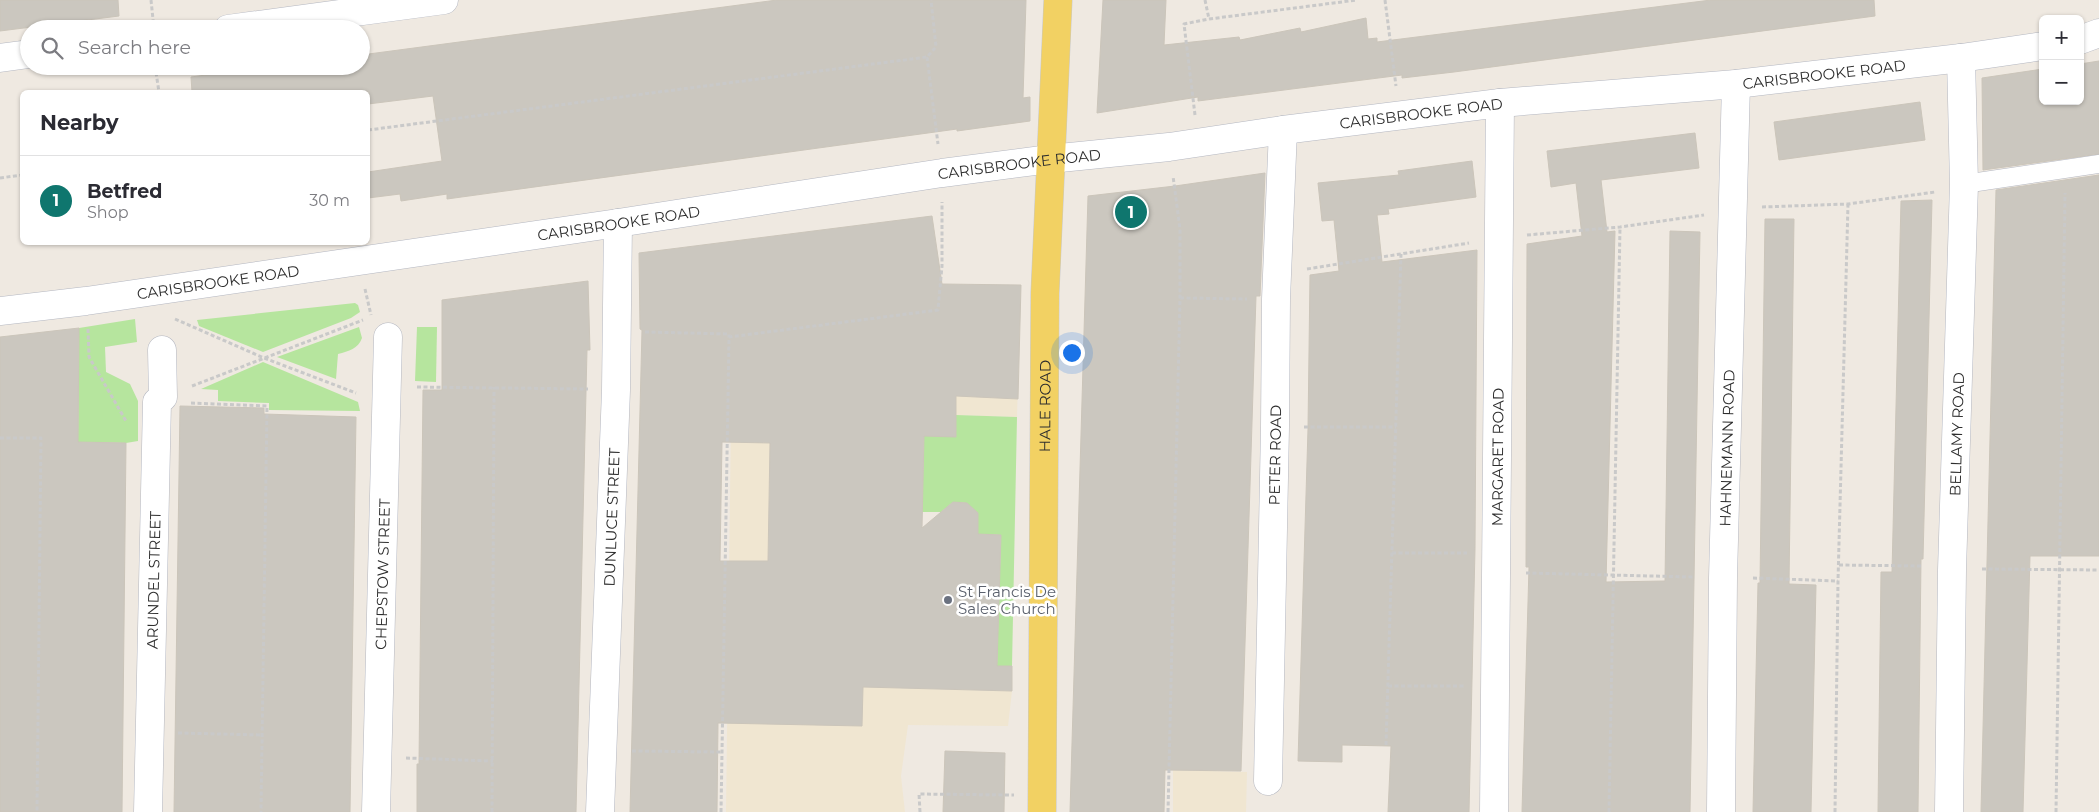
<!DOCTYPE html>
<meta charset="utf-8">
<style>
:root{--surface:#fff;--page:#f2f2f3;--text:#2b2b33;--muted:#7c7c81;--line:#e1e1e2;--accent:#0f766e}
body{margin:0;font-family:Montserrat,sans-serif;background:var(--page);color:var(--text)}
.controls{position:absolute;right:15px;top:15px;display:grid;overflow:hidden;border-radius:8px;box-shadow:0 1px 4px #0004}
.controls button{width:45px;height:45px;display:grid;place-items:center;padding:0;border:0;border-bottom:1px solid var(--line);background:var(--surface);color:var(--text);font:25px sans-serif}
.you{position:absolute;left:1071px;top:352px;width:18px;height:18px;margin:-12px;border:4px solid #fff;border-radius:50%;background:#1a73e8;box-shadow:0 0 0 8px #1a73e833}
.badge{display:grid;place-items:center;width:32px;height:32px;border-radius:50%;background:var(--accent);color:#fff;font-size:16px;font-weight:700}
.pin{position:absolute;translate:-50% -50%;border:2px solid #fff;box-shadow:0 1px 5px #0006}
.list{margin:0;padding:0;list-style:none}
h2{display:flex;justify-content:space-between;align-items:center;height:65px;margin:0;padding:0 20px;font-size:21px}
h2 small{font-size:16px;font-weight:400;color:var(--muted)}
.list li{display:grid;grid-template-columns:32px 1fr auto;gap:15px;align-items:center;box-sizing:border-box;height:90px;padding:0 20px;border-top:1px solid var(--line)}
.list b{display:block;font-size:19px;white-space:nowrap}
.list p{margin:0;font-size:16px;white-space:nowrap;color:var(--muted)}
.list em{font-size:16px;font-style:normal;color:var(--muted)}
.icon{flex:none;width:28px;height:28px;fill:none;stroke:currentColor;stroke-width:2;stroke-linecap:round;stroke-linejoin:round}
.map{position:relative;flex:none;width:2099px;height:812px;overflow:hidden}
.search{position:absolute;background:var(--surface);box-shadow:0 1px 4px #0004;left:20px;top:20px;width:350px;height:55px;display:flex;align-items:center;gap:12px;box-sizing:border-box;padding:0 18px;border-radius:28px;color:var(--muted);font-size:19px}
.panel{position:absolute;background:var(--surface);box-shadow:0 1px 4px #0004;left:20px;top:90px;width:350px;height:155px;border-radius:8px}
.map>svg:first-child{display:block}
.education{fill:#f0e6d1}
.green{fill:#b6e59e}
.building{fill:#cbc7bf;stroke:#cbc5ba;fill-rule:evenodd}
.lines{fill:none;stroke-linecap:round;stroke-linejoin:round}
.service-casing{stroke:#b4b7c1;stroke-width:19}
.minor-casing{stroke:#b4b7c1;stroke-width:29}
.primary-casing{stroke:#c9c9c9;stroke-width:29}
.path{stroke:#c9c9c9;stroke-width:3;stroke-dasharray:4 2.5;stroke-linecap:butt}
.service{stroke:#fff;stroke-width:18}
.minor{stroke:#fff;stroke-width:28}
.primary{stroke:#f2d163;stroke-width:28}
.worship-dot{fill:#6b7280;stroke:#fff;stroke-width:2}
.labels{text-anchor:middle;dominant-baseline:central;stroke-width:5;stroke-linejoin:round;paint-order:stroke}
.street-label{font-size:15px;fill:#2e2e2e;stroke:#fff}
.worship-label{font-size:15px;fill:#5b616d;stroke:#fff;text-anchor:start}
</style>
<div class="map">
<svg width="2099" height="812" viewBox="0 0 2099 812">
<rect width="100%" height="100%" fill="#efe9e1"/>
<g class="education">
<path d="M732,340H1019L1017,417L956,415L925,436L924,465L902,464L894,688L1012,691L1008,726L908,725L901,776L905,812H726Z"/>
<path d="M1173,770L1247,772L1246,812H1173Z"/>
</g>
<g class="green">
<path d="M355,303L358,305L360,312L351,318L263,352L199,326L197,320Z"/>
<path d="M135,319L137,342L105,347L106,372L130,384L138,401V441L126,443L78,442L79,328Z"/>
<path d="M359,327L362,338C358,349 349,351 338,354L336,379L277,357Z"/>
<path d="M417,327H437L436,382L415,381Z"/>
<path d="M263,362L358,402L360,411L269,410V403L218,401V390L201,389Z"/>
<path d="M956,415L1017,417L1012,666H997L1001,535L978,534V513L966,503L953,502L941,512H922L924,436Z"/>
</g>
<g class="building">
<path d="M0,0H118L119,16L0,31Z"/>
<path d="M777,0H1026L1023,98L1030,97V121L957,131V129L447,199V194L401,201L400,194L368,198V172L442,161L433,96L368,104V92H192L191,77L273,66H361V55Z"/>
<path d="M1103,0H1166L1164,45L1239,37L1240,40L1300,28L1301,32L1366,18L1368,39L1377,38V42L1711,0H1874L1875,16L1454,72L1402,78V75L1198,101V97L1097,113Z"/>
<path d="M2099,61V154L1983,170L1982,78L2043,69V101H2080V64Z"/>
<path d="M1920,102L1925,140L1779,160L1774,122Z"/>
<path d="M1695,133L1699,168L1601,180L1607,232L1615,231L1606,582L1665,581L1670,231L1700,232L1690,812H1522L1529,567H1526L1527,244L1582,236L1576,183L1551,187L1547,151Z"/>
<path d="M1472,161L1476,197L1388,209L1389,214L1377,215L1382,262L1477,250L1475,549L1469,812H1388L1391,746L1342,745V762L1298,761L1308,429L1310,275L1339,271L1334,220L1322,221L1318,183L1399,175L1398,171Z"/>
<path d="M1265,173L1260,296H1256L1241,771L1165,770L1164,812H1070L1088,196L1175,186Z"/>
<path d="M2099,175V556H2030L2023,812H1981L1996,190Z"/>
<path d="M1932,200L1923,559H1921L1918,812H1878L1881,572H1892L1901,201Z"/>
<path d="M932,216L942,284L1021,285L1018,399L956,396V437L924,436L922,528L953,502L967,503L978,513V534L1001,535L997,666H1012V691L863,687L862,726L718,723L717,812H630L642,330L640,329L639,253ZM722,442L770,443L768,561H720Z"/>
<path d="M1765,219H1794L1789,584L1816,585L1811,812H1753L1758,583H1760Z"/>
<path d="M588,281L590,350H587L576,812H417V764H419L423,390H442V300Z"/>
<path d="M79,328L78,442L126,443L122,812H0V337Z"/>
<path d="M180,406L264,408V414L356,417L350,812H174Z"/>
<path d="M945,751L1005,753L1004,812H943Z"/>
</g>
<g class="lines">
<g class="service-casing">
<path id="service" d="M1964,184L2099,164"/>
</g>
<g class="minor-casing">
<g id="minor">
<path d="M228,29L444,0"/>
<path d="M2080,40L2099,33"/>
<path d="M0,58L29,54"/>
<path id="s1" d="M0,311L86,301L618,223L942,173L1050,159L1169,147L1283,130L1500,103L1736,84L1961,58L2043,46"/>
<path id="s2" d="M1268,781L1275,427L1276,299L1283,130"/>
<path id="s3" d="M148,812L157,402L163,397L162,350"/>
<path id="s4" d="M376,812L388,337"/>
<path id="s5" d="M600,812L616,390L618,223"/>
<path id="s6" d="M1494,812L1500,103"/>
<path id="s7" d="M1721,812L1723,578L1736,84"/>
<path id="s8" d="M1949,812L1952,570L1964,184L1961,58"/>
</g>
</g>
<g class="primary-casing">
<g id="primary">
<path id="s9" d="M1042,812L1045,293L1058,0"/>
</g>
</g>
<g class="path">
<path d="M151,0L154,29"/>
<path d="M1205,0L1209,19L1357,0"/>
<path d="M1385,0L1396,86"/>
<path d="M927,57L938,144"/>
<path d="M155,66L159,92"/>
<path d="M1195,115L1184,24L1209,19"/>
<path d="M368,130L927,57L936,47L931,0"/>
<path d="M0,178L22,175"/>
<path d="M1762,207L1848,204L1935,192"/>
<path d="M1527,235L1620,227L1704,215"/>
<path d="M1307,269L1469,243"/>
<path d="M365,289L371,315"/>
<path d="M1180,298L1247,299"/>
<path d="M175,319L264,358L356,393"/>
<path d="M88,329L89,357L126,421"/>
<path d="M645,332L729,334V337"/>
<path d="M192,386L363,320"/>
<path d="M417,387L588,389"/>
<path d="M191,403L267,406L261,812"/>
<path d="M1304,427H1396"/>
<path d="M0,438H41L37,812"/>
<path d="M1392,553H1467"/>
<path d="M1839,565L1923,566"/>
<path d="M1982,569L2099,570"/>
<path d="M1526,573L1694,577"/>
<path d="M1753,578L1838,581"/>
<path d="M1388,686H1466"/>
<path d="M178,733L262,735"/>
<path d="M1386,745L1401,254"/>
<path d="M632,751L722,752"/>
<path d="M406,758L493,761"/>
<path d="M492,812L494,387"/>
<path d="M721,812L729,337L938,310L942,266V202"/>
<path d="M920,812L919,794L1014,795"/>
<path d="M1168,812L1180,298V229L1173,176"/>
<path d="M1609,812L1620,227"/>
<path d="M1835,812L1838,581L1848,204"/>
<path d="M2056,812L2065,193"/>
</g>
<use href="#service" class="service"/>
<use href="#minor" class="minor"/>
<use href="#primary" class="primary"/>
</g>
<circle class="worship-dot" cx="948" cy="600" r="5"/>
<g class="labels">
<g class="street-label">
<text stroke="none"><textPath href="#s1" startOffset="1840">CARISBROOKE ROAD</textPath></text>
<text stroke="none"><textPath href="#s1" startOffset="1435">CARISBROOKE ROAD</textPath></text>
<text stroke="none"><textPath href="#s1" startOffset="1030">CARISBROOKE ROAD</textPath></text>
<text stroke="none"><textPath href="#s1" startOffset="625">CARISBROOKE ROAD</textPath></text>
<text stroke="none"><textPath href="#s1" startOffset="220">CARISBROOKE ROAD</textPath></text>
<text stroke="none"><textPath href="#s9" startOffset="406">HALE ROAD</textPath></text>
<text stroke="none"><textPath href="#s8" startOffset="378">BELLAMY ROAD</textPath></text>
<text stroke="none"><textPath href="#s7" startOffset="364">HAHNEMANN ROAD</textPath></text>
<text stroke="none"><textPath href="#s2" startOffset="326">PETER ROAD</textPath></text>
<text stroke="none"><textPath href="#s6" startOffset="355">MARGARET ROAD</textPath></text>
<text stroke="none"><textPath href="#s5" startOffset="295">DUNLUCE STREET</textPath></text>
<text stroke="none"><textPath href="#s4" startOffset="238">CHEPSTOW STREET</textPath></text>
<text stroke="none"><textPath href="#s3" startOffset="232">ARUNDEL STREET</textPath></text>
</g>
<g class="worship-label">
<text x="958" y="591">St Francis De<tspan x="958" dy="17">Sales Church</tspan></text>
</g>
</g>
</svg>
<div class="controls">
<button>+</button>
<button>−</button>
</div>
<div class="you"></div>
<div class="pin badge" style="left:1131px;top:212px">1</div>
<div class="search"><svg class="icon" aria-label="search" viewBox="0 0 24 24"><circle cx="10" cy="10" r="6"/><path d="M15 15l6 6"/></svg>Search here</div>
<section class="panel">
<h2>Nearby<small></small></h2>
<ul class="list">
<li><span class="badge">1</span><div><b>Betfred</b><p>Shop</p></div><em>30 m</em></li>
</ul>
</section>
</div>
